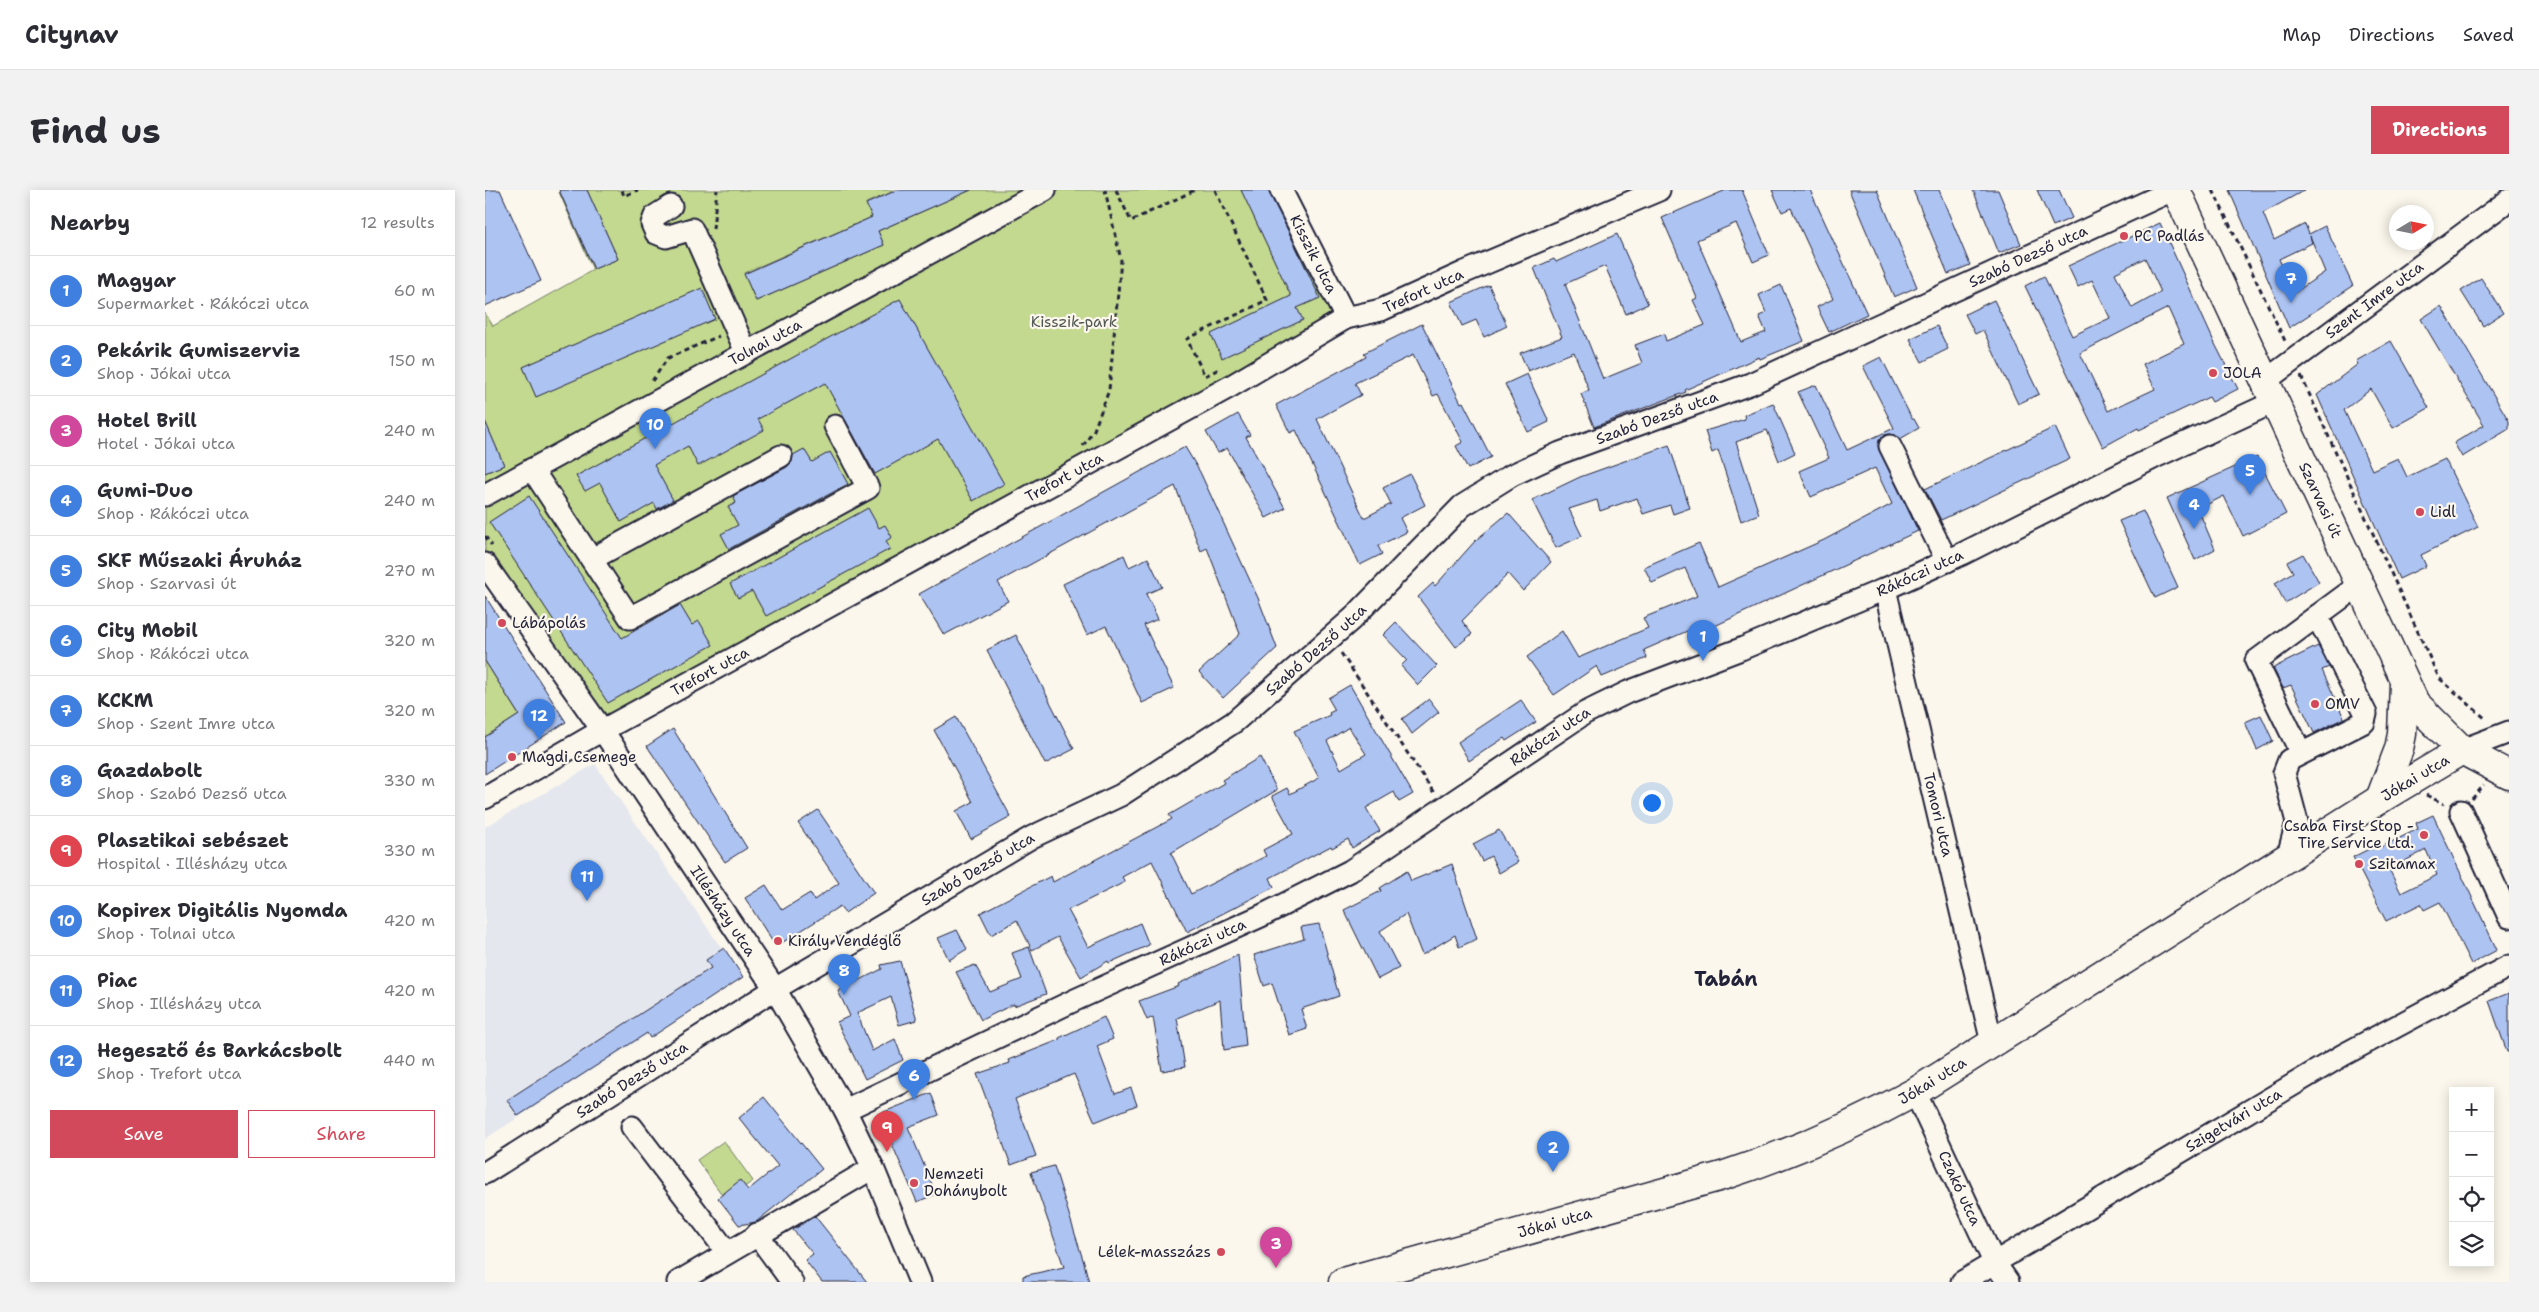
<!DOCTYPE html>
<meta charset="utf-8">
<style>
:root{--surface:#fff;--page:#f2f2f3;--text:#2b2b33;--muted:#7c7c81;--line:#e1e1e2;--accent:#d1495b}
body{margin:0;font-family:"Shantell Sans",sans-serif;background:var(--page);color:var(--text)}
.controls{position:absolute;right:15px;bottom:15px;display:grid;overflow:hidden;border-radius:0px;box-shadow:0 2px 12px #0003}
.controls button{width:45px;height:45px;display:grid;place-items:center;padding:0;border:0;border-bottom:1px solid var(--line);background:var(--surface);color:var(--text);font:25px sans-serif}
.compass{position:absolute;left:1904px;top:15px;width:45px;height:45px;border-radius:50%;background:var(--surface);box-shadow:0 2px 12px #0003;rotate:80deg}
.you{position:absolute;left:1166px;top:612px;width:18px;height:18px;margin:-12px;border:4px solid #fff;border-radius:50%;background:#1a73e8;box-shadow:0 0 0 8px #1a73e833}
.badge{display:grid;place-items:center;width:32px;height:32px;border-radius:50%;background:var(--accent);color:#fff;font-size:16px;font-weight:700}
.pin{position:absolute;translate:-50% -41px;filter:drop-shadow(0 1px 2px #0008)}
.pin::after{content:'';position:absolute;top:26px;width:18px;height:15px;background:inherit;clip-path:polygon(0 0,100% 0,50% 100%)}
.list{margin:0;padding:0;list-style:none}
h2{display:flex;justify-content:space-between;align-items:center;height:65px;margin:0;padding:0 20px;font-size:21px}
h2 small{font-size:16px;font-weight:400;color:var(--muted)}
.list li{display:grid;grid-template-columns:32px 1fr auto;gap:15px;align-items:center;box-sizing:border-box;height:70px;padding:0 20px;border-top:1px solid var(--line)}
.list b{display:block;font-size:19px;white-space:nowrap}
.list p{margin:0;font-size:16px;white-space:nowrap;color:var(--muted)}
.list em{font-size:16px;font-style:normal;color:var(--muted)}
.actions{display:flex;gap:10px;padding:15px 20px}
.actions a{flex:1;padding:11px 0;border:1px solid var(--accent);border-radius:0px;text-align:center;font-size:18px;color:var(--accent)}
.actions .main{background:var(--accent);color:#fff}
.icon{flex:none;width:28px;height:28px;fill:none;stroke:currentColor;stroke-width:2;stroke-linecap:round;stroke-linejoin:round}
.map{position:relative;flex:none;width:2024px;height:1092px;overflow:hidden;border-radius:0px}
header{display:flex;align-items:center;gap:30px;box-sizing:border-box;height:70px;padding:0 25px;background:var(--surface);border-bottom:1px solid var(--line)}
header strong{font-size:24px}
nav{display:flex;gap:28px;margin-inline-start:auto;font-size:18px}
.intro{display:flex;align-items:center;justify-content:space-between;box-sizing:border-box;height:120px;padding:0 30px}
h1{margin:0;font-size:35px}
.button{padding:12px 22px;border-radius:0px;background:var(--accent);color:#fff;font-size:18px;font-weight:700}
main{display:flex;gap:30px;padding:0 30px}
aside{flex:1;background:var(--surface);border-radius:0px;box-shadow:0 2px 12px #0003}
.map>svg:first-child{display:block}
.built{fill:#e4e7ee}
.park{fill:#c3d98f;stroke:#727e65}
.building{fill:#adc3f2;stroke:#22223b;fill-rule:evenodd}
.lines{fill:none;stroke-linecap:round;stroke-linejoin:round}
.minor-casing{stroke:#22223b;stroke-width:25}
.major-casing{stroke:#22223b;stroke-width:31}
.path{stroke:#22223b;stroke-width:3;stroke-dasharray:5 4;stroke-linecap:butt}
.minor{stroke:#fbf7ec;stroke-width:21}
.major{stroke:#fbf7ec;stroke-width:28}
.poi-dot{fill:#d1495b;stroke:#fbf7ec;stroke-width:2}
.labels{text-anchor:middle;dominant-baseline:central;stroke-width:4.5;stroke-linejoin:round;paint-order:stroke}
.poi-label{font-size:15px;fill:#22223b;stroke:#fbf7ec;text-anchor:start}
.street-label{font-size:15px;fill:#22223b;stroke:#fbf7ec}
.park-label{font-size:15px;fill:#525954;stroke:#fbf7ec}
.district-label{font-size:20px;font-weight:bold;fill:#22223b;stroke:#fbf7ec}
</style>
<header>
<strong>Citynav</strong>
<nav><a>Map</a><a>Directions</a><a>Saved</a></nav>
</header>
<div class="intro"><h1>Find us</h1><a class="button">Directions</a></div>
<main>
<aside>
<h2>Nearby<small>12 results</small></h2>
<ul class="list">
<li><span class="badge" style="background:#3f7fe0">1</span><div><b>Magyar</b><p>Supermarket · Rákóczi utca</p></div><em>60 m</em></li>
<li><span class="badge" style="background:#3f7fe0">2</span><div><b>Pekárik Gumiszerviz</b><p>Shop · Jókai utca</p></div><em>150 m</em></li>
<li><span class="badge" style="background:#d1479c">3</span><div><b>Hotel Brill</b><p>Hotel · Jókai utca</p></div><em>240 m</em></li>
<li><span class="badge" style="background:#3f7fe0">4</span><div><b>Gumi-Duo</b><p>Shop · Rákóczi utca</p></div><em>240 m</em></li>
<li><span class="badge" style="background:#3f7fe0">5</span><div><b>SKF Műszaki Áruház</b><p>Shop · Szarvasi út</p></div><em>270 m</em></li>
<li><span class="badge" style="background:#3f7fe0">6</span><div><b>City Mobil</b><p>Shop · Rákóczi utca</p></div><em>320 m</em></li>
<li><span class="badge" style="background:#3f7fe0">7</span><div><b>KCKM</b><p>Shop · Szent Imre utca</p></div><em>320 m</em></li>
<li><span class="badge" style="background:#3f7fe0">8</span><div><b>Gazdabolt</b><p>Shop · Szabó Dezső utca</p></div><em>330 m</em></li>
<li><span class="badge" style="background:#e0444e">9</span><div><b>Plasztikai sebészet</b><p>Hospital · Illésházy utca</p></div><em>330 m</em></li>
<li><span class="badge" style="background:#3f7fe0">10</span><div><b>Kopirex Digitális Nyomda</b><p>Shop · Tolnai utca</p></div><em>420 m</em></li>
<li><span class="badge" style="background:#3f7fe0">11</span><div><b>Piac</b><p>Shop · Illésházy utca</p></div><em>420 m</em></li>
<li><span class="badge" style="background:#3f7fe0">12</span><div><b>Hegesztő és Barkácsbolt</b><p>Shop · Trefort utca</p></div><em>440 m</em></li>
</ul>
<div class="actions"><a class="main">Save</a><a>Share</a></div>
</aside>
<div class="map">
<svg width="2024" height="1092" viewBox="0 0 2024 1092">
<rect width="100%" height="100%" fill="#fbf7ec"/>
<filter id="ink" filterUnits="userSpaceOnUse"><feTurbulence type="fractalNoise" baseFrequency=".02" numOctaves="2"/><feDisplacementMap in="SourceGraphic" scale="10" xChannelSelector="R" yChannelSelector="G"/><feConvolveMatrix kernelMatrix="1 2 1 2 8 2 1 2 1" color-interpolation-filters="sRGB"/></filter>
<g filter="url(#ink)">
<path class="built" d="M110,574L255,785L0,949V637Z"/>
<g class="park">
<path d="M78,0L75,3L109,79L133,69L102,0H412L381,13L387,27L259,83L271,111L399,55L393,41L486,0H548L0,297V283L19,275L0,231V123L8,136L108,80L74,2Z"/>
<path d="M566,0H794L857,126L119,536L0,367V307Z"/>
<path d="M0,471L34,525L0,547Z"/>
<path d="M239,951L268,991L241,1010L212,970Z"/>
</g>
<g class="building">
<path d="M0,0H15L56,91L0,116Z"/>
<path d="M74,0H102L133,69L109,79Z"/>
<path d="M412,0H486L393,41L399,55L271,111L259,84L387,27L381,14Z"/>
<path d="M756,0H784L835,108L812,118L818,130L737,168L726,144L806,106Z"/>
<path d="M1241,0H1257L1284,65L1268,72L1251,33L1212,50L1256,152L1281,142L1274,126L1281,123L1274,105L1296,95L1319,151L1275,169L1274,167L1200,200L1201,202L1109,237L1096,204L1104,200L1089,162L1043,181L1035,163L1077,147L1049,78L1069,69L1071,72L1132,44L1163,114L1141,124L1120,76L1080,94L1118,189L1157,173L1150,155L1179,144L1181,151L1220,135L1208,110L1212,108L1177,28Z"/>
<path d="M1287,0H1325L1382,124L1344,142L1332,117L1348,109L1306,18L1297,22Z"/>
<path d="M1364,0H1392L1432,97L1409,107Z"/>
<path d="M1428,0H1454L1485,75L1463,84Z"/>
<path d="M1488,0H1513L1536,54L1514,63Z"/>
<path d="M1552,0H1574L1587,28L1568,36Z"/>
<path d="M1744,0H1820L1778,23L1789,50L1820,34L1824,44L1840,36L1868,96L1804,138ZM1825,46L1840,82L1809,103L1794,69L1827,53Z"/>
<path d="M1675,33L1730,154L1753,199L1727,212L1724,207L1654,240L1653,238L1618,257L1540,96L1559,86L1587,146L1625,128L1607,90L1593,97L1583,76ZM1660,68L1676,102L1647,118L1630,83ZM1683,118L1699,154L1658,174L1670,199L1623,221L1595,163Z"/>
<path d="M1996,88L2018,123L1998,136L1976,101Z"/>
<path d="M1004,95L1022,136L999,147L991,130L977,136L966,112Z"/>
<path d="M217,98L230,129L51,207L38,177Z"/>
<path d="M415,109L519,294L488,311L453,249L390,284L340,193L273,229L279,240L213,276L203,256L169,275L188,310L172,319L169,313L136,332L115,293L100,301L91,286Z"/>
<path d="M1509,110L1554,204L1533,214L1498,140L1490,144L1480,124Z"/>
<path d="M1956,116L2024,231V239L1977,267L1969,253L1999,235L1936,129Z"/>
<path d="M937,134L976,213L978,212L1006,267L983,279L971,256L978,252L953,204L948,206L928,165L870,193L876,205L832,229L879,328L906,314L898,298L925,284L940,315L915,328L922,342L893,356L897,364L875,375L811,240L805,243L791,215L881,167L879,163Z"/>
<path d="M1452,136L1463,159L1437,172L1425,149Z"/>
<path d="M1906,151L1944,218L1908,238L1886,199L1859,220L1887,280L1913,268L1922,287L1960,269L1993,337L1936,365L1941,376L1914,389L1832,205L1873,174L1871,171Z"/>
<path d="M1396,167L1427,229H1429L1434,238L1415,249L1406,244L1400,245L1394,250L1393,256L1433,341L1219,441L1216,435L1159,460L1162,468L1117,487L1112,476L1069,505L1042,467L1077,441L1093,468L1163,438L1158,428L1212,406L1200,378L1167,393L1159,377L1214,353L1233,397L1339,350L1407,314L1390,278L1326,307L1314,281L1344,268L1313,202L1331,195L1362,260L1409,238L1378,176Z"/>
<path d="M1042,184L1064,232L1043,242L1020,194Z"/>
<path d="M1288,213L1310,263L1294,271L1282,240L1251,252L1274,324L1256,331L1233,260L1227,263L1220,241L1260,229L1259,225Z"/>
<path d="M753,224L765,245L761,247L800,318L781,328L742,258L733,263L721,242Z"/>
<path d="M0,231L19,275L0,283Z"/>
<path d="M1570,237L1585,269L1456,330L1440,299Z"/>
<path d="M1184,255L1205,318L1188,324L1185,315L1158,324L1152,308L1115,321L1112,310L1084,319L1097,346L1071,358L1047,310L1095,287Z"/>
<path d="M700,257L715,282L773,408L792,458L738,508L714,482L755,444L722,358L716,361L690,296L513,392L523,411L459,445L434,404Z"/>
<path d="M319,259L327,272L345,262L363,294L244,359L236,344L253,335L243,317L251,313L248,306L302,277L307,272L308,265Z"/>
<path d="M1772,267L1801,324L1758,346L1739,306L1713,319L1730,359L1710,370L1682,308Z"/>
<path d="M44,306L137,448L195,415L207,435L214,431L228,455L123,513L4,332Z"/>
<path d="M383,318L394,338L400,335L407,347L401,351L405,359L281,426L267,401L253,408L245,394Z"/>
<path d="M1658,321L1693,397L1670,408L1634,331Z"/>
<path d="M1023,323L1066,372L1038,401L1023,384L977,431L987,444L971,457L933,407L948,393L950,396L991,350Z"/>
<path d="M1818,364L1834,392L1800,413L1790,393L1808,382L1802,372Z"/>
<path d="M639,365L644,377L663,368L677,397L661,404L673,429L659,435L689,498L657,513L621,436L602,445L578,394Z"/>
<path d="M0,406L81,532L0,584V547L34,525L0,471Z"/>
<path d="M911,432L952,476L933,495L916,476L922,470L898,445Z"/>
<path d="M531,445L589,559L560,574L502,460Z"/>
<path d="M1833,456L1844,477L1837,480L1859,528L1829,543L1806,495L1798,498L1788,478Z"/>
<path d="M865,495L928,604L914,612L909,602L881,618L895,641L867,658L863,649L847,658L846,656L785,688L789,697L702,742L667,671L637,687L640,692L583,720L603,757L655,733L664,755L624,773L623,771L596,787L573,747L547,760L532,730L506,745L495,723L566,686L568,692L687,629L684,625L739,593L737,590L775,567L792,600L686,663L706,704L781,666L778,660L808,644L787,606L802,598L805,604L834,588L809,541L845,525L844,523L850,520L843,508ZM864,537L881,564L856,579L842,551Z"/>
<path d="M944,509L954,522L927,544L917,529Z"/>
<path d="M1036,510L1051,532L1021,551L1019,548L984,571L973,552Z"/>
<path d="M1776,525L1788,551L1772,560L1760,532Z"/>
<path d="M471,527L526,627L486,649L471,621L488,612L449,540Z"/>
<path d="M188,539L262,658L240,672L162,556Z"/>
<path d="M333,620L389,703L360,723L355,716L295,754H289L260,708L281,695L297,720L325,703L329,710L354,693L313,633Z"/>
<path d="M1948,625L2012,760L1986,774L1955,712L1939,720L1936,714L1901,731L1868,667L1892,655L1894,658L1933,639L1931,633ZM1941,660L1952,685L1916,703L1904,679Z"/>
<path d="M1014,640L1033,672L1014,683L1006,666L997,671L988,654Z"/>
<path d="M967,674L992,749L974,757L970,745L937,765L921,724L895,741L914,778L893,789L859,720L896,701L895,698L922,681L926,691Z"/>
<path d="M834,734L854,806L816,819L822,839L804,845L787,793L779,796L769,765L819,749L816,737Z"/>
<path d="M472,740L482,759L464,770L453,748Z"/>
<path d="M544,757L561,804L529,816V814L496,830L471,782L490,775L505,802L537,789L527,763Z"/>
<path d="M239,758L258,787L165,848L162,843L33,926L22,910L226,778L221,770Z"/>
<path d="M753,765L761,856L739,860L735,810L692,828L700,877L677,881L668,827L662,830L654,811L694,796L693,794Z"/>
<path d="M415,771L432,830L414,835L406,807L372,823L387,861L410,849L418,870L380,889L352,832L365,826L353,801L397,779L396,775Z"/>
<path d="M2024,803V862H2022L2004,811Z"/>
<path d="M619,827L628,849L612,856L630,904L646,898L652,915L610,932L589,884L530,909L551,966L526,975L492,884L525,873L524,870L574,850V848Z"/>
<path d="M446,903L454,925L423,937L451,1004L432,1012L394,924Z"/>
<path d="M279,907L337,979L271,1032L254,1035L233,1008L255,990L263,1000L293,976L254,928Z"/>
<path d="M569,976L599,1073L604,1092H538V1086L579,1077L546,982Z"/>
<path d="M330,1026L345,1045L382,1092H337L320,1070L328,1064L308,1040Z"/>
</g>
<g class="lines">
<g class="minor-casing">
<g id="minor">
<path id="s1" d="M796,0L861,128"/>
<path d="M186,16L170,26L167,34L171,43L181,47L207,39L261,162"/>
<path id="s2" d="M1780,191L2024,10"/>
<path d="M1405,256L1462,371"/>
<path d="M47,279L145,428L383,298L350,236"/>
<path id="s3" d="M0,305L560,0"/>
<path d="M107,369L296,266"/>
<path id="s4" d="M0,374L118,541L290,799L360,920L388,978L435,1092"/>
<path id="s5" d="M1400,399L1507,853"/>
<path d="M1977,560L2024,542"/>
<path d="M1816,563L1771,471L1874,395"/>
<path id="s6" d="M0,608L107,546L746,196L861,128L896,120L980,82L1174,0"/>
<path d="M1976,621L2024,727"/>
<path d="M1803,666L1812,632L1799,583L1804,570L1879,532L1881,524L1832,426"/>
<path id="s7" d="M1430,902L1509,1072L1523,1092"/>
<path id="s8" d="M360,920L590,810L776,726L865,681L1100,523L1143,502L1256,459L1400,399L1477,364L1670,267L1789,212"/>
<path d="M147,937L242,1062"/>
<path id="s9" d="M0,983L290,799L547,647L636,605L749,532L867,429L977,316L1027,285L1075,263L1265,194L1688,0"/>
<path d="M272,1044L307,1092"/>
<path d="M193,1092L388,978"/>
<path id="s10" d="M1477,1092L1858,865L2024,776"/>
</g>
</g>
<g class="major-casing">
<g id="major">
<path id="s11" d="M1691,0L1930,513L1977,560L2024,585"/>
<path d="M1895,609L1914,559L1917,544L1919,493"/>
<path id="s12" d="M858,1092L1237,986C1305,964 1368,936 1430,902L1895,609L1977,560"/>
</g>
</g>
<g class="path">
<path d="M137,0L139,6L153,0"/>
<path d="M631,0L646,31L710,0"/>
<path d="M730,0L782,110L702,149L720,186L734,179"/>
<path d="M1728,0L1801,153"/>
<path d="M228,39L232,0"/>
<path d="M1816,186L1954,488L2002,530"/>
<path d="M167,191L183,168L234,146"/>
<path d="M598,256L609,240L624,200L636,70L620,0"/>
<path d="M0,346L7,356"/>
<path d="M856,463L949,603"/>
<path d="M1941,605L1959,614"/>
<path d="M1987,609L1999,595"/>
</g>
<use href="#minor" class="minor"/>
<use href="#major" class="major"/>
</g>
</g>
<g class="poi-dot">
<circle cx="1639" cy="46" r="5"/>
<circle cx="1728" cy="183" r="5"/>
<circle cx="1935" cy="322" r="5"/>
<circle cx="17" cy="433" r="5"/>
<circle cx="1830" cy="514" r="5"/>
<circle cx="27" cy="567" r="5"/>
<circle cx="1939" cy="645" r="5"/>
<circle cx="1874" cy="674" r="5"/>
<circle cx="293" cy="751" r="5"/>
<circle cx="429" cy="993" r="5"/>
<circle cx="736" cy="1062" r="5"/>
</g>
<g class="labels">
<g class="poi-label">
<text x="1649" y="46">PC Padlás</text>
<text x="1738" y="183">JOLA</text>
<text x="1945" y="322">Lidl</text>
<text x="27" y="433">Lábápolás</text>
<text x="1840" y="514">OMV</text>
<text x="37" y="567">Magdi Csemege</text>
<text x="1929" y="636" text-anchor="end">Csaba First Stop -<tspan x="1929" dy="17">Tire Service Ltd.</tspan></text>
<text x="1884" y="674">Szitamax</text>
<text x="303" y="751">Király Vendéglő</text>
<text x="439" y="984">Nemzeti<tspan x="439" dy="17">Dohánybolt</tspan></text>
<text x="726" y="1062" text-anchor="end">Lélek-masszázs</text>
</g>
<g class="street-label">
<text stroke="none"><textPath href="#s1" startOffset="72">Kisszik utca</textPath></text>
<text stroke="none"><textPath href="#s9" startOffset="1809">Szabó Dezső utca</textPath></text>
<text stroke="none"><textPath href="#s6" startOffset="1068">Trefort utca</textPath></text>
<text stroke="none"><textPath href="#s2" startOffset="136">Szent Imre utca</textPath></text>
<text stroke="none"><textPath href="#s3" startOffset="319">Tolnai utca</textPath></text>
<text stroke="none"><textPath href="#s9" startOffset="1404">Szabó Dezső utca</textPath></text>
<text stroke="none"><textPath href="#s6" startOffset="662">Trefort utca</textPath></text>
<text stroke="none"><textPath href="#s11" startOffset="342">Szarvasi út</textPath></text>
<text stroke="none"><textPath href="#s8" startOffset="1205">Rákóczi utca</textPath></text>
<text stroke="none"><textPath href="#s9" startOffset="984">Szabó Dezső utca</textPath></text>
<text stroke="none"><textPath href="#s6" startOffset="258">Trefort utca</textPath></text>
<text stroke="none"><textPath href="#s8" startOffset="800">Rákóczi utca</textPath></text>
<text stroke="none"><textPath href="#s12" startOffset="1195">Jókai utca</textPath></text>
<text stroke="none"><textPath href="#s5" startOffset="232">Tomori utca</textPath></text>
<text stroke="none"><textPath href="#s9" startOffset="579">Szabó Dezső utca</textPath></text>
<text stroke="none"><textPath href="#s4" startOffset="421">Illésházy utca</textPath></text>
<text stroke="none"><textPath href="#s8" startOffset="395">Rákóczi utca</textPath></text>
<text stroke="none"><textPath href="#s9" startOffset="174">Szabó Dezső utca</textPath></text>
<text stroke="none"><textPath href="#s12" startOffset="625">Jókai utca</textPath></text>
<text stroke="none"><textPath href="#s10" startOffset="316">Szigetvári utca</textPath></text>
<text stroke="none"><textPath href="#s7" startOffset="106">Czakó utca</textPath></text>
<text stroke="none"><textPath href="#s12" startOffset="220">Jókai utca</textPath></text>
</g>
<g class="park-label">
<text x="589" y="132">Kisszik-park</text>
</g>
<g class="district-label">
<text x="1241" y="789">Tabán</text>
</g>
</g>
</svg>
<div class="controls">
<button>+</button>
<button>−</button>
<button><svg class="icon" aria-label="locate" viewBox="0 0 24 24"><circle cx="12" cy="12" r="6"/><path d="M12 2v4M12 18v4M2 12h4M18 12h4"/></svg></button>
<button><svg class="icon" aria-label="layers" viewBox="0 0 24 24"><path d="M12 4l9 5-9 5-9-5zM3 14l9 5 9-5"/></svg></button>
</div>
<svg class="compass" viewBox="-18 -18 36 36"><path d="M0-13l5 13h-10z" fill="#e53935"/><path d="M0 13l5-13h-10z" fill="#7c7c81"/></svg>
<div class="you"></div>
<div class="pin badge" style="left:1218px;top:471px;background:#3f7fe0">1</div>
<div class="pin badge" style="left:1068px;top:982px;background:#3f7fe0">2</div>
<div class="pin badge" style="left:791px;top:1078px;background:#d1479c">3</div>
<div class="pin badge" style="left:1709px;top:339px;background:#3f7fe0">4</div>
<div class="pin badge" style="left:1765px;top:305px;background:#3f7fe0">5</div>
<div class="pin badge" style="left:429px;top:910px;background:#3f7fe0">6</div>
<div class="pin badge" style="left:1806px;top:113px;background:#3f7fe0">7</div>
<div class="pin badge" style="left:359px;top:805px;background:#3f7fe0">8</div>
<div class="pin badge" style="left:402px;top:962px;background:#e0444e">9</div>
<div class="pin badge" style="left:170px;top:259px;background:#3f7fe0">10</div>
<div class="pin badge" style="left:102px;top:711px;background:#3f7fe0">11</div>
<div class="pin badge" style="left:54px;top:550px;background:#3f7fe0">12</div>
</div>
</main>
